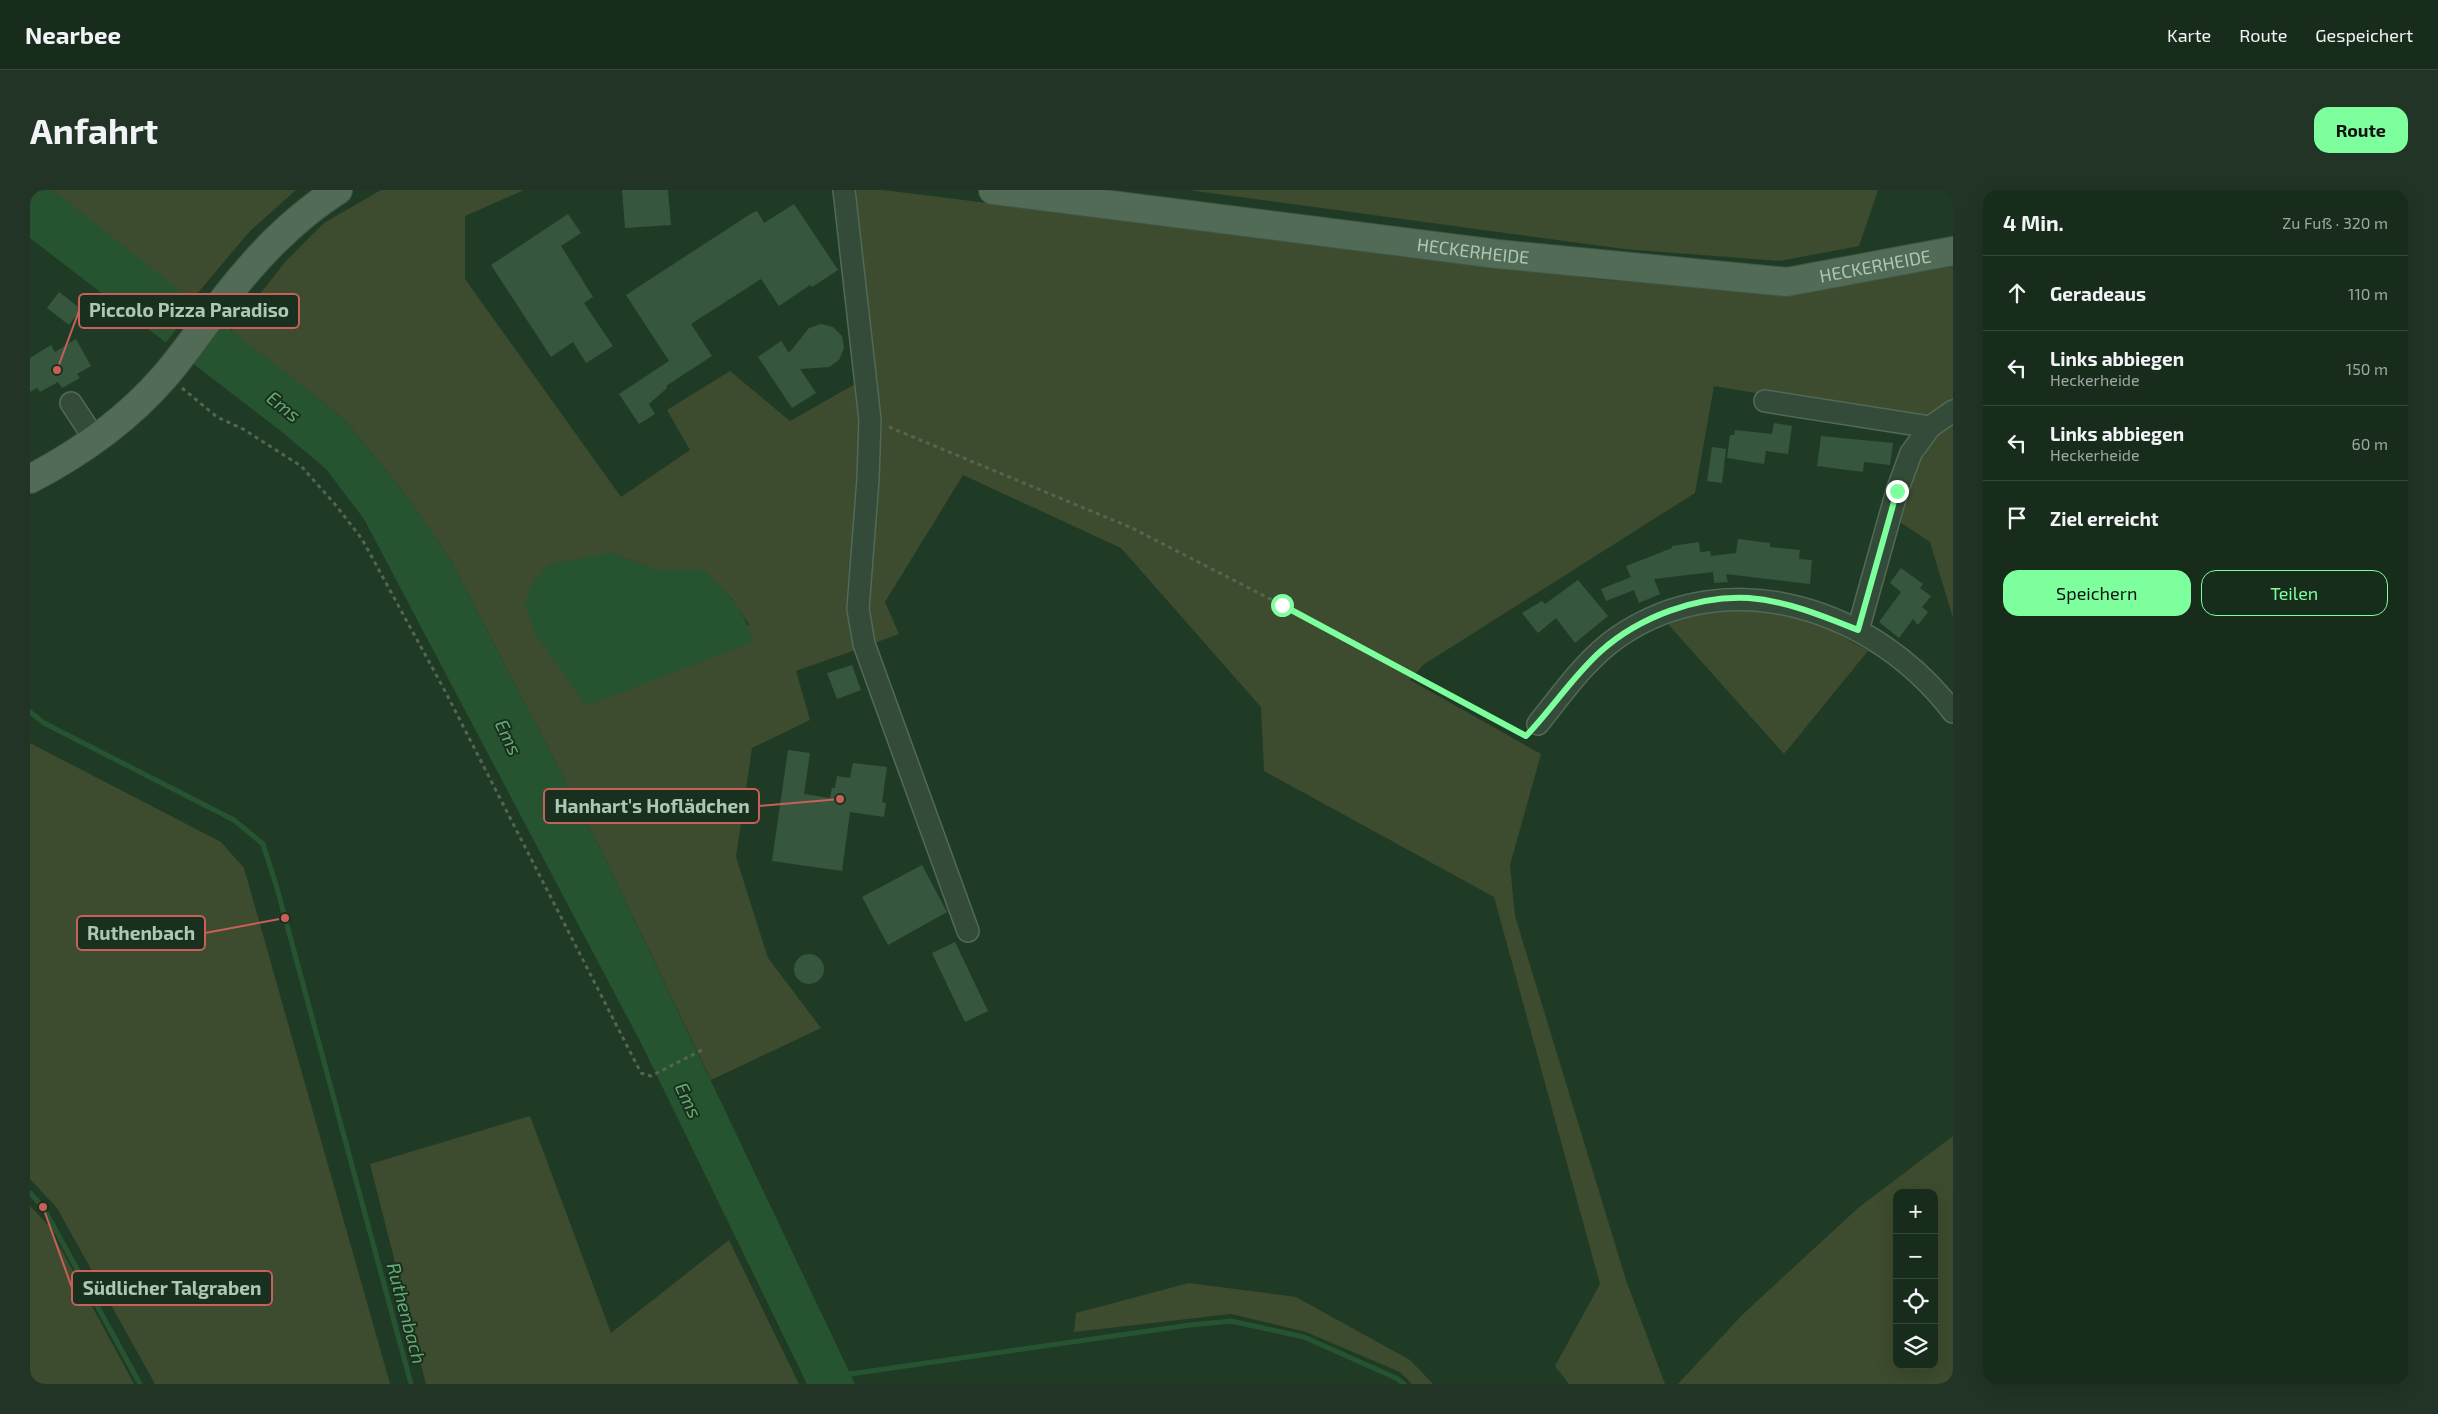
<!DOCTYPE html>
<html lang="de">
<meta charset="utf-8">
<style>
:root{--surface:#182c1c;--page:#213425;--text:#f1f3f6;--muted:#9fa7a3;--line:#36483b;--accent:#7cff9c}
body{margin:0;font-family:"Exo 2",sans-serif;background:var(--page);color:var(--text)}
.controls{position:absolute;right:15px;bottom:15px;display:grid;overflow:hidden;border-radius:10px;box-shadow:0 5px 20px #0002}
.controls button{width:45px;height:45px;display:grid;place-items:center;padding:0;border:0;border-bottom:1px solid var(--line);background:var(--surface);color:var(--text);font:25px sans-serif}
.stop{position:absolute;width:15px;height:15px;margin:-11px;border:4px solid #7cff9c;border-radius:50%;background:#fff}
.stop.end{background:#7cff9c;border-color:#fff;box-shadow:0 1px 5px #0008}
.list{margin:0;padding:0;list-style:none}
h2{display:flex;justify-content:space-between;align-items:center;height:65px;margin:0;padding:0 20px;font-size:21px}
h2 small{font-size:16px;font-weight:400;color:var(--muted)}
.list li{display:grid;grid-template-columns:32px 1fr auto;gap:15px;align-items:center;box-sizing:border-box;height:75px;padding:0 20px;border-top:1px solid var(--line)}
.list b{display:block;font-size:19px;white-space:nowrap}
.list p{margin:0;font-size:16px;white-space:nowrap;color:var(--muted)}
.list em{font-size:16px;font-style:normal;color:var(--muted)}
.actions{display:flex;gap:10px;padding:15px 20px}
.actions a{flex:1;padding:11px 0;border:1px solid var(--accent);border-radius:15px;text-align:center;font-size:18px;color:var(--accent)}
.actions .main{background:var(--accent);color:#111}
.icon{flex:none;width:28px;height:28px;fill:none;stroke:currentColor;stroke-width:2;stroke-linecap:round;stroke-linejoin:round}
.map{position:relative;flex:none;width:1923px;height:1194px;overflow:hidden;border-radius:15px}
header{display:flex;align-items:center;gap:30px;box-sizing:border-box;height:70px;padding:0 25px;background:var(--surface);border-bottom:1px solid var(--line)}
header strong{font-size:24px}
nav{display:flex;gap:28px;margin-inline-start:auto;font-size:18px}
.intro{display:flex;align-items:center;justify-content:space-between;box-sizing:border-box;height:120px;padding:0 30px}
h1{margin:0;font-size:35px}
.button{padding:12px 22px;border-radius:15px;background:var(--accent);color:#111;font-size:18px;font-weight:700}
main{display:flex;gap:30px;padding:0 30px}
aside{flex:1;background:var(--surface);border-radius:15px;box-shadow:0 5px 20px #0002}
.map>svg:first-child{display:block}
.green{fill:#3d4b2e;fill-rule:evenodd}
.water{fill:#275430}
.pier{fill:#203b25}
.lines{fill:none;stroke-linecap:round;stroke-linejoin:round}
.stream{stroke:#275430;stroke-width:5}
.building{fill:#36573d}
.minor-casing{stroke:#516957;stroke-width:24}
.major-casing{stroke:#405745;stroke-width:30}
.path{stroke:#53664f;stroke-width:3;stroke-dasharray:4 4;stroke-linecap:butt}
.minor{stroke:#344b39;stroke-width:21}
.major{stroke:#516b57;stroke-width:28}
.route{stroke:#7cff9c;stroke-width:6}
.labels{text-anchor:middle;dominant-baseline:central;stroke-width:4;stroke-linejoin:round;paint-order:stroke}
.street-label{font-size:18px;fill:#aec7b5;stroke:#19301e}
.water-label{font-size:19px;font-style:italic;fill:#65a973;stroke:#19301e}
.leader{fill:none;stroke:#c86059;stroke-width:2}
.callout-dot{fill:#c86059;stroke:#19301e;stroke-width:2}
.callout{fill:#19301e;stroke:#c86059;stroke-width:2}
.callout-label{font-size:19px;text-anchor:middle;font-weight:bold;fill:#aec7b5}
</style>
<header>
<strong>Nearbee</strong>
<nav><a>Karte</a><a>Route</a><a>Gespeichert</a></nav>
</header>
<div class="intro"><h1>Anfahrt</h1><a class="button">Route</a></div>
<main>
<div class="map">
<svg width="1923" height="1194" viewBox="0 0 1923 1194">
<rect width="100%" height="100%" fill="#203b25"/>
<g class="green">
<path d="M22,0H266L220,41L161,111Z"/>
<path d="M351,0H494L435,26V89L591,307L660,260L637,220L700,181L760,231L827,193L832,230L831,458L766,481L780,530L722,558L706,667L738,768L791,838L681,890L574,666L420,369L375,304L313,228L201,141L255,72L294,33ZM581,363L627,380H674L702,409L720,436Z"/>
<path d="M826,0H853L1576,90L1758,102L1923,74V213L1890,231L1684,196L1665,303L1393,475L1380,490L1511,564L1480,675L1485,726L1596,1090L1635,1194H1539L1525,1176L1570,1094L1464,707L1234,581L1231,517L1091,358L933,285L855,412L869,444L842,454L837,435L848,241Z"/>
<path d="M1158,0H1848L1829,56L1750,71L1594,59Z"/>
<path d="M1923,234V428L1900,352L1867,330L1888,265L1902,248Z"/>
<path d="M1673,420H1741L1794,436L1838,461L1754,564L1637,433Z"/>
<path d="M0,553L191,652L214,678L360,1194H125L27,1018L0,989Z"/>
<path d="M500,926L581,1143L699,1050L769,1194H396L340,974Z"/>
<path d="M1923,946V1194H1648L1712,1125L1828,1018ZM1867,1003H1904V1175H1867Z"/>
<path d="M0,1016L18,1035L104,1194H0Z"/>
<path d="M1159,1093L1266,1107L1380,1170L1403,1194H1382L1370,1182L1276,1142L1201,1124L1044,1142L1046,1123Z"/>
</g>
<g class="water">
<path d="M0,0H22L313,228L375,304L420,369L574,666L825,1194H777L613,857L334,329L296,279L252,242L0,48Z"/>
<path d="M581,363L627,380H674C695,401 717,421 722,452L556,516L504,442L495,413L502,393L520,374Z"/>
</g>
<path class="pier" d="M167,112L194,133L161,176L134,155Z"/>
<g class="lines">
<g class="stream">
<path d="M0,522L14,533L204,630L233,654L247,698L381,1194"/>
<path d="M0,1003L13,1017L110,1194"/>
<path d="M814,1182L820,1184L1160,1135L1201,1131L1274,1147L1366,1188L1374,1194"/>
</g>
</g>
<g class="building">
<path d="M592,0H638L641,35L595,38Z"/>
<path d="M764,14L808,80L782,97L780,95L749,116L731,89L661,134L682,166L636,196L637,198L619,214L625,224L609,234L589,204L639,171L596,105L722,23L727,21L734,33Z"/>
<path d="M538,24L551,43L531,56L563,107L554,113L583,156L556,173L543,152L521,167L461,75Z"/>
<path d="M29,102L51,119L39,135L17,118Z"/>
<path d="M791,134L803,137L812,146L814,158L809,170L799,177L770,179L786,203L762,218L728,167L751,151L759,163L779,138Z"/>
<path d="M46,149L61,176L47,184L50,188L32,198L28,192L10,202L7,198L0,202V168L21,155L25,162Z"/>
<path d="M1744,233L1762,236L1758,264L1736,261L1734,274L1697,268L1700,245H1704L1705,240L1742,244Z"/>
<path d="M1791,246L1863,253L1860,275L1834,272L1833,282L1787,276Z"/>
<path d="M1682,257L1696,259L1692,293L1677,291Z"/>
<path d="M1708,349L1740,353V357L1770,360L1769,369L1782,370L1780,394L1696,384L1698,392L1684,393L1683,382L1624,389L1630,404L1609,413L1604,400L1576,411L1571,399L1601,387L1596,376L1642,358V356L1669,352L1670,362L1680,361L1681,366L1706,363Z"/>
<path d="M1871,378L1893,394L1890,398L1901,406L1892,417L1898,422L1888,435L1883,429L1869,448L1849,432L1871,402L1860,393Z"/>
<path d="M1548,390L1578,426L1545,453L1526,428L1508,443L1492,423L1512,411L1515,414Z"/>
<path d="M822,475L831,500L807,509L797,483Z"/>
<path d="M758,560L780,563L774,604L800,608L802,598H805L807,586L820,588L823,573L857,577L852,612L856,613L854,627L820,622L812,681L742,671Z"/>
<path d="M892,675L917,722L858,755L832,707Z"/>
<path d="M925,752L958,821L935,832L902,763Z"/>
<circle cx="779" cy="779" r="15"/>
</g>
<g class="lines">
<g class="minor-casing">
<g id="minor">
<path d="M814,0L840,230L838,289L828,419L834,454L938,741"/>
<path d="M1735,211L1900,237"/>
<path d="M41,213L66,251"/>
<path d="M1828,440L1867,301L1881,263L1900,237L1923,221"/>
<path d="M1508,534C1532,504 1556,469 1588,447C1700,370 1846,420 1923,522"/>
</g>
</g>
<g class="major-casing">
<g id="major">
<path id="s1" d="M963,0L1467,64L1757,92L1923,61"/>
<path d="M0,289C52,262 97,230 135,186C155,163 172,137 191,113C225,69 261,30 308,0"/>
</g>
</g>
<g class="path">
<path d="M152,198L187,227L213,239L271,276L304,313L332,349L415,501L611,883L621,886L674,859"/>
<path d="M859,237L1102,338L1252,415L1491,544"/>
</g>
<use href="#minor" class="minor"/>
<use href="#major" class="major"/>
</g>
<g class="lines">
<path class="route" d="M1252,415L1496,546C1522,519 1543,486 1571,461C1609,427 1668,405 1719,408C1757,411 1793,426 1828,440L1867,301"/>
</g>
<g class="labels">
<g class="street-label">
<text stroke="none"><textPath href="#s1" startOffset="484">HECKERHEIDE</textPath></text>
<text stroke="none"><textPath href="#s1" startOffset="889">HECKERHEIDE</textPath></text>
</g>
<g class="water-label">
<text transform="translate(254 216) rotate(38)">Ems</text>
<text transform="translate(479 547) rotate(64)">Ems</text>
<text transform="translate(659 910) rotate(64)">Ems</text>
<text transform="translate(377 1123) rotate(75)">Ruthenbach</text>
</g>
</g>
<path class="leader" d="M27 180L49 121M810 609L729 616M255 728L175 743M13 1017L42 1098"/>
<g class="callout-dot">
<circle cx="27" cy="180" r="5"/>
<circle cx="810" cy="609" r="5"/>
<circle cx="255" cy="728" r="5"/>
<circle cx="13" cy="1017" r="5"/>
</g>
<g class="callout">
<rect x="49" y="104" width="220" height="34" rx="5"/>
<rect x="514" y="599" width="215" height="34" rx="5"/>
<rect x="47" y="726" width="128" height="34" rx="5"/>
<rect x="42" y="1081" width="200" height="34" rx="5"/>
</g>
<g class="callout-label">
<text x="159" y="127">Piccolo Pizza Paradiso</text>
<text x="622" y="623">Hanhart's Hoflädchen</text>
<text x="111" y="750">Ruthenbach</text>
<text x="142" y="1105">Südlicher Talgraben</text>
</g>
</svg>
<div class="controls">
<button>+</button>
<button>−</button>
<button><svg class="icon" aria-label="locate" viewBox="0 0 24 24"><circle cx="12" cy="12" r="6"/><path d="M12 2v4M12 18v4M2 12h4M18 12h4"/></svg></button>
<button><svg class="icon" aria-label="layers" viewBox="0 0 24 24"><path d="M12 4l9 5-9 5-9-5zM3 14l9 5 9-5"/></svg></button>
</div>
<div class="stop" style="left:1252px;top:415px"></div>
<div class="stop end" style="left:1867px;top:301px"></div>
</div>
<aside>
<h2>4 Min.<small>Zu Fuß · 320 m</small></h2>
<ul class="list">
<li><svg class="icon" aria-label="ahead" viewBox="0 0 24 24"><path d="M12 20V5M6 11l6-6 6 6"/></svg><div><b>Geradeaus</b></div><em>110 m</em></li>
<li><svg class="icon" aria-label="left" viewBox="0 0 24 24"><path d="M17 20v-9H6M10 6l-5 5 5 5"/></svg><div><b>Links abbiegen</b><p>Heckerheide</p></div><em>150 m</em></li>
<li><svg class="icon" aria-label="left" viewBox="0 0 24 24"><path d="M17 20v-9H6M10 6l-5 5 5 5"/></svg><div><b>Links abbiegen</b><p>Heckerheide</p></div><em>60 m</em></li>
<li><svg class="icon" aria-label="arrive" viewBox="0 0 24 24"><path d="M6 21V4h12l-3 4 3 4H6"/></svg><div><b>Ziel erreicht</b></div></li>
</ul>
<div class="actions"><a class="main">Speichern</a><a>Teilen</a></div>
</aside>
</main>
